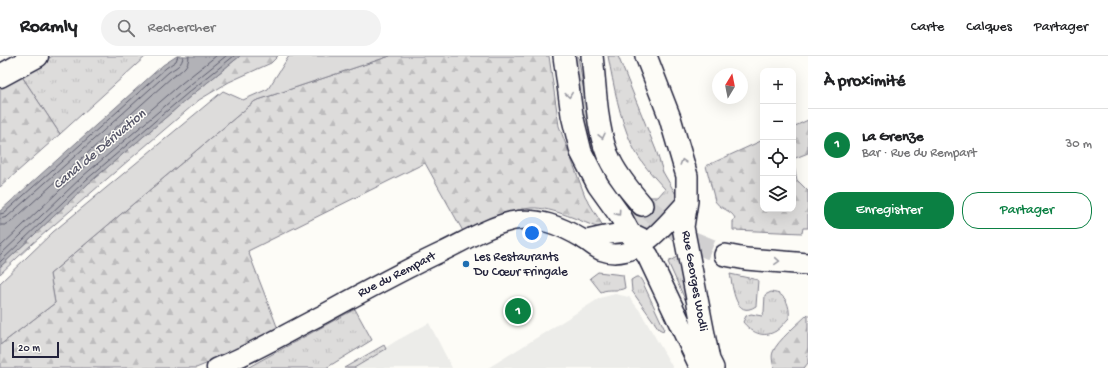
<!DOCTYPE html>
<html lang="fr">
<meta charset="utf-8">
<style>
:root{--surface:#fff;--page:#f2f2f2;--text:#202124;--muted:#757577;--line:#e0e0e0;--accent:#0b8043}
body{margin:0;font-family:"Gochi Hand",sans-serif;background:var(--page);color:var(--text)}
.controls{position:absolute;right:12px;top:12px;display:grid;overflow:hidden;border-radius:8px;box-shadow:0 4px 16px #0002}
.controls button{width:36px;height:36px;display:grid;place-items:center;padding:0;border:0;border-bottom:1px solid var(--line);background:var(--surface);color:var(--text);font:20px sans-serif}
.compass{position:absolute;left:712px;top:12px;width:36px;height:36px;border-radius:50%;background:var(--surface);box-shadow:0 4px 16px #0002;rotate:10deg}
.scale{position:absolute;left:12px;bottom:10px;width:47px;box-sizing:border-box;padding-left:4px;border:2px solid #22223b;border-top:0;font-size:11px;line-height:14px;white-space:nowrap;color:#22223b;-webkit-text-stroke:3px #fdfcf7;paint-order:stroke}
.you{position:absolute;left:532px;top:177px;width:14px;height:14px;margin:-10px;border:3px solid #fff;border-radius:50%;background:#1a73e8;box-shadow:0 0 0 6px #1a73e833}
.badge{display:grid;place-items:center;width:26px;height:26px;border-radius:50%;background:var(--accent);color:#fff;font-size:13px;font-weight:700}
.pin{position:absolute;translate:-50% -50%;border:2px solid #fff;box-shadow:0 1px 4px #0006}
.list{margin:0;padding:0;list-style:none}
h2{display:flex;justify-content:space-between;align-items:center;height:52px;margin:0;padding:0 16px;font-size:17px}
h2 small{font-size:13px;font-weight:400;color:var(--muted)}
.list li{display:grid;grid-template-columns:26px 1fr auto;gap:12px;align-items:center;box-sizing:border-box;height:72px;padding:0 16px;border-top:1px solid var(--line)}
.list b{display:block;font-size:15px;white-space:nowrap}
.list p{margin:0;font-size:13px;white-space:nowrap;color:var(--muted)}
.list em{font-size:13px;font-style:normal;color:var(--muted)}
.actions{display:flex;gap:8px;padding:12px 16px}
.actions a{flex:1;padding:9px 0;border:1px solid var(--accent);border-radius:16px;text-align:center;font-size:14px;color:var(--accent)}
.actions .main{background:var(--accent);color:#fff}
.icon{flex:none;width:22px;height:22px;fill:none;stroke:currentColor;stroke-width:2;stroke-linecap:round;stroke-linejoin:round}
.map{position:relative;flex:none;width:808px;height:312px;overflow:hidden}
header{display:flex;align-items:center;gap:24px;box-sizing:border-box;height:56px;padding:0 20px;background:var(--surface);border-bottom:1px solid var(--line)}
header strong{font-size:19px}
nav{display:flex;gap:22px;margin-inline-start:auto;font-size:14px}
.search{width:280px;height:36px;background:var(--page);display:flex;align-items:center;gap:10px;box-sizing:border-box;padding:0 14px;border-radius:22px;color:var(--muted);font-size:15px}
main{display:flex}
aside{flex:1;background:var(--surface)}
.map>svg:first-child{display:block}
.built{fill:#ecece9}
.grass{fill:url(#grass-tufts);stroke:#807f8b}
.forest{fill:url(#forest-firs);stroke:#807f8b}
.green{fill:#dddcdb;stroke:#807f8b}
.water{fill:#b2b2b7;stroke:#787885}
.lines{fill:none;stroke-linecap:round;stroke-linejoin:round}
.shore{stroke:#5c5c6d;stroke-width:1}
.secondary-tunnel{stroke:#d1d0d1;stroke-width:21;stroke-dasharray:21 10;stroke-linecap:butt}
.tertiary-casing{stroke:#22223b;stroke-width:21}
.secondary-casing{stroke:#22223b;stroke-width:24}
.trunk-casing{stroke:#22223b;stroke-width:25}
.tertiary{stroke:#fdfcf7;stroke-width:18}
.secondary{stroke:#fdfcf7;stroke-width:21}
.trunk{stroke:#fdfcf7;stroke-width:22}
.oneway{stroke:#9a9aa2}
.poi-dot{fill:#1f6fb2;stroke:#fdfcf7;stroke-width:1.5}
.labels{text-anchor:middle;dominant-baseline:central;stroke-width:3;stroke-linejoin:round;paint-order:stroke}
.poi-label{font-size:13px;fill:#22223b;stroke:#fdfcf7;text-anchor:start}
.street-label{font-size:13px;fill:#22223b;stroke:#fdfcf7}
.water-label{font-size:14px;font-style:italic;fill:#545466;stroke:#fdfcf7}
</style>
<header>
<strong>Roamly</strong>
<div class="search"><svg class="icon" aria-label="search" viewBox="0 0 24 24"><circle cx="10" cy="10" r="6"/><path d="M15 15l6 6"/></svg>Rechercher</div>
<nav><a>Carte</a><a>Calques</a><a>Partager</a></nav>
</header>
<main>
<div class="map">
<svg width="808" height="312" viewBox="0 0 808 312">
<defs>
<pattern id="grass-tufts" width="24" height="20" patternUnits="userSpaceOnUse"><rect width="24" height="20" fill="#dddcdb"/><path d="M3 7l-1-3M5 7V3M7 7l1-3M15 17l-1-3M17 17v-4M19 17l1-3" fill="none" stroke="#bdbcbd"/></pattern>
<pattern id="forest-firs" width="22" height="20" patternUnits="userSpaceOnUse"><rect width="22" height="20" fill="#dddcdb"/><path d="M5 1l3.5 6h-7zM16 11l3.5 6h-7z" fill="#bdbcbd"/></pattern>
</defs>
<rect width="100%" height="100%" fill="#fdfcf7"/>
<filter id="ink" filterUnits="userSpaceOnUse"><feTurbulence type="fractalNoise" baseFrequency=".025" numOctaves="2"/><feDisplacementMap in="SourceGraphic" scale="8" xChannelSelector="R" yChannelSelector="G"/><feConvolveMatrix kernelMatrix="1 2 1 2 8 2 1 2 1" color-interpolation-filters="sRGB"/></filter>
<g filter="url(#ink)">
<g class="built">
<path d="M615,238L629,241L640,255L673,312H488L600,242Z"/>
<path d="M429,267L452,312H354L396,285Z"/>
</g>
<g class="grass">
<path d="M53,0H146L60,78L19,16Z"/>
<path d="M571,0H578C585,37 590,90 608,123C616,136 627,147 638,158L646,141H658L665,133C653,120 640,106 632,89C619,61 614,30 608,0H618L656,94L663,116L678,142L651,173L640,171L604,126L582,72Z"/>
<path d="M682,198L693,261L668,206Z"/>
<path d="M598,216L623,219L625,232C618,236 609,232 601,236L590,222Z"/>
<path d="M730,218L758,224L756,250C735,264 733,231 730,218Z"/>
<path d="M636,221H639L642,225L664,272L663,275L659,273L632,235L631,224Z"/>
<path d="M771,236C774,237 779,237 781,239C788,244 790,254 789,262C785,266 781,272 776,275C763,283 751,276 743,266L746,260L751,258L762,260L764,256L765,239Z"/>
<path d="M355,253L372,284L326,312H247Z"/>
<path d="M384,289L386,293L354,312H344Z"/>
</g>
<g class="forest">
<path d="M240,0H278L271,7L229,26L199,44L115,116L32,188L0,218V211L89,127L192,39Z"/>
<path d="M390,0H549L559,70L585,140L603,170L602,173C582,166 553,151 531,152C511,153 483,169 464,177L425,107L248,195L278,273L223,301L196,312H0V289L55,247L50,218L255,45Z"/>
<path d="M19,16L60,78L0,131V25Z"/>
<path d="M808,64V97L793,103V71Z"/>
<path d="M763,84V153H793V105L797,124L808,135V172H803L802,177L733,174V165L735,162C731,154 720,153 715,145L706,110Z"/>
<path d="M808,258V307L804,312H774C773,307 771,301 773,296C777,285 799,267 808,258Z"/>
</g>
<path class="green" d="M289,0H390L255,45L50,218L55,247L0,289V227L53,176L223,35L243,44L268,33Z"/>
<path class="water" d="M177,0H240L192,39L89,127L0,211V155L163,9Z"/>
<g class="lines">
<g class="shore">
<path d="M0,158L4,157L166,12L176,5L178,0"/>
<path d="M0,163L7,161L169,16C175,12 183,9 183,0"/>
<path d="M0,169H5L11,166L172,21C181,15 189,11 189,0"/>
<path d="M0,191L79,116L182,27L216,0"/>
<path d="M0,199L83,120L186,32L226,0"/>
<path d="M0,206L86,124L189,36L234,0"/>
</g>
<path class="secondary-tunnel" d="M642,149L691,185L725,199"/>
<g class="tertiary-casing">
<g id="tertiary">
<path d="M584,184C601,181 626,172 641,181"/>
<path d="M216,312C251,298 283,279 316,262C358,239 399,216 442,196C465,185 487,171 512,165C538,160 561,170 583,183C589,187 594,192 601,195C617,201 636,195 649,184C663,173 675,158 687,145"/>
</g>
</g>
<g class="secondary-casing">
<g id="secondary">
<path d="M564,0L572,59L581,96L598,129L621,161L629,176L648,200L701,312"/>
<path d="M592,0C596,32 596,78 611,106C619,122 630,135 642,149"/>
<path d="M646,0L670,62L687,120V145L683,171L709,304L713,312"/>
<path d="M725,199L746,203L808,208"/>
</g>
</g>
<g class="trunk-casing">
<path id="trunk" d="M0,20L37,0"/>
</g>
<use href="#tertiary" class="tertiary"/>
<use href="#secondary" class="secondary"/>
<use href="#trunk" class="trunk"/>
</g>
<defs><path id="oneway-chevron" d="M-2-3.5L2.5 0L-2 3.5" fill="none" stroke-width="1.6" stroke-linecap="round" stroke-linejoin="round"/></defs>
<g class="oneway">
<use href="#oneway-chevron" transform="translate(569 39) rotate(82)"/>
<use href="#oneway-chevron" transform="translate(602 80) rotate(77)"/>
<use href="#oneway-chevron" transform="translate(683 106) rotate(-107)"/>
<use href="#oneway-chevron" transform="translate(618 157) rotate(55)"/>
<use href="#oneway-chevron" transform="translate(777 205) rotate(4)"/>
</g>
</g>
<circle class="poi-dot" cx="466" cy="208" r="4"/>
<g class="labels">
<g class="poi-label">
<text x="474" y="201">Les Restaurants<tspan x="474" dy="15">Du Cœur Fringale</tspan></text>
</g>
<g class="street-label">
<text transform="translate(397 219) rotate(-27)">Rue du Rempart</text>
<text transform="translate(694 225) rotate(80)">Rue Georges Wodli</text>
</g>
<g class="water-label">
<text transform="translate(100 94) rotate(-40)">Canal de Dérivation</text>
</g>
</g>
</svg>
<div class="controls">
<button>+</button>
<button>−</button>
<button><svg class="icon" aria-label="locate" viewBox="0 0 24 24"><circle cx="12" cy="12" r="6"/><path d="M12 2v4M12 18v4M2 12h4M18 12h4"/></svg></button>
<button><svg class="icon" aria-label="layers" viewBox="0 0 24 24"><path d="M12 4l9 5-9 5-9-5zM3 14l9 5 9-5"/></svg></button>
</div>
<svg class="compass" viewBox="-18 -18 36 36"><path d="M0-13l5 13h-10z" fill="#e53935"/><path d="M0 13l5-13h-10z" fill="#757577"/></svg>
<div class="scale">20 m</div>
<div class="you"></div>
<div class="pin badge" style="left:518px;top:255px">1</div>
</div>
<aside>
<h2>À proximité<small></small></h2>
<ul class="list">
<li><span class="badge">1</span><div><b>La Grenze</b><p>Bar · Rue du Rempart</p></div><em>30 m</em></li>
</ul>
<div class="actions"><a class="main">Enregistrer</a><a>Partager</a></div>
</aside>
</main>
